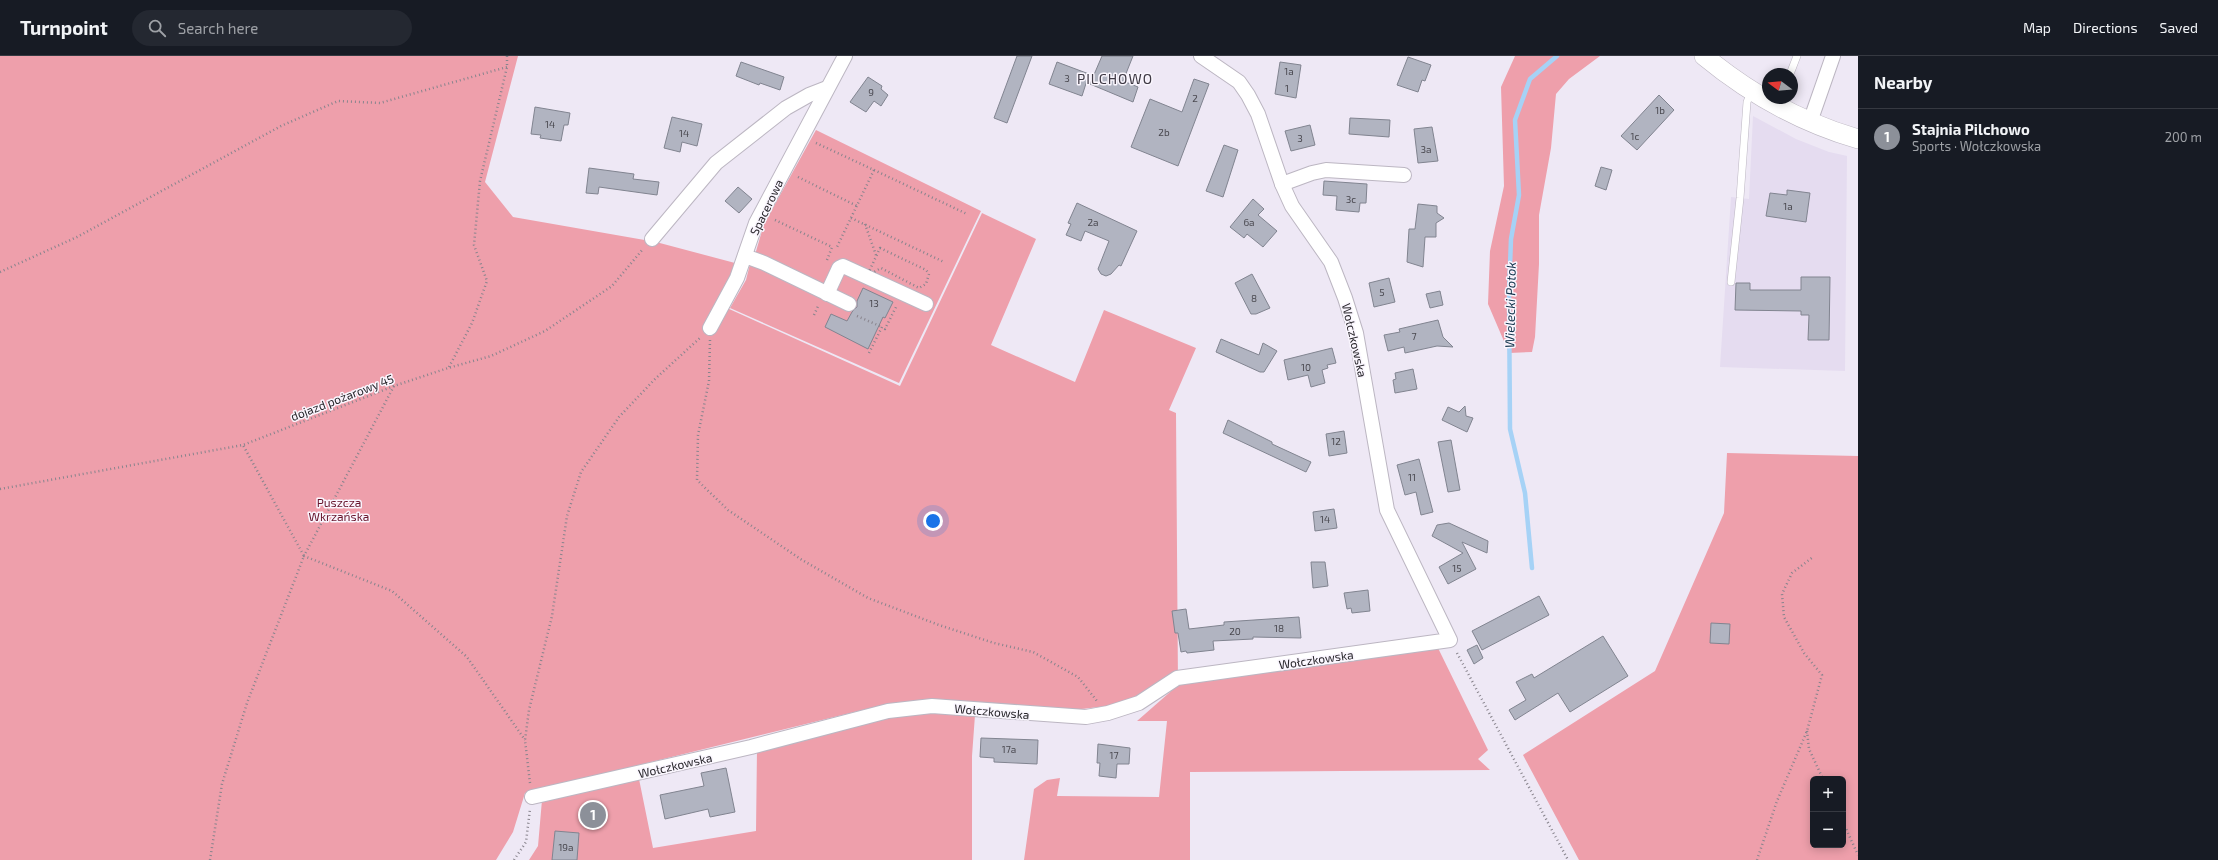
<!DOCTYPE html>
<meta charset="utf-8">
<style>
:root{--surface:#171b24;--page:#242831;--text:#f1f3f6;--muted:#9ea1a6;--line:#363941;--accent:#8c9099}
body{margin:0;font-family:"Exo 2",sans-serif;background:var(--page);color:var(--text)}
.controls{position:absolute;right:12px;bottom:12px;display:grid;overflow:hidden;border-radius:6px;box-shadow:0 2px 10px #0003}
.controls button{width:36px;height:36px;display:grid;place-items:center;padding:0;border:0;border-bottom:1px solid var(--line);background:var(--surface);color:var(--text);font:20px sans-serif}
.compass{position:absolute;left:1762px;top:12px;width:36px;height:36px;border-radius:50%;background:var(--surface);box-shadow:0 2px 10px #0003;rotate:286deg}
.you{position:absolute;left:933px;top:465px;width:14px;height:14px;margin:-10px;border:3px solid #fff;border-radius:50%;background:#1a73e8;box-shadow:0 0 0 6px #1a73e833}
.badge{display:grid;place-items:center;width:26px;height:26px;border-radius:50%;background:var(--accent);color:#fff;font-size:13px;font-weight:700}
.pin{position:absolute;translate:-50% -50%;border:2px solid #fff;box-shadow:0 1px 4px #0006}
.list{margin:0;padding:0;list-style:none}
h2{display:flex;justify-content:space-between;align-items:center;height:52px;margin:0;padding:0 16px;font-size:17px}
h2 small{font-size:13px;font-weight:400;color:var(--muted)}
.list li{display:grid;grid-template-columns:26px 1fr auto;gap:12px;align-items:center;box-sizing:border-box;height:56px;padding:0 16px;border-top:1px solid var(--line)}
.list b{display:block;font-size:15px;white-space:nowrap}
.list p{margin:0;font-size:13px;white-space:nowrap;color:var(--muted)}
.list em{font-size:13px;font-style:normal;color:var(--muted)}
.icon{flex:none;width:22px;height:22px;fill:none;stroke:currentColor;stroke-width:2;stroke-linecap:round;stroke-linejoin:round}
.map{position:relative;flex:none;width:1858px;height:804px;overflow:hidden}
header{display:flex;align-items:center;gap:24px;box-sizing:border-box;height:56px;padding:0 20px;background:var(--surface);border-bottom:1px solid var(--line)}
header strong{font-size:19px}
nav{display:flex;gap:22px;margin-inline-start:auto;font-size:14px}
.search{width:280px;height:36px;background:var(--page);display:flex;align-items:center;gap:10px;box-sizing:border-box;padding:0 14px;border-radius:22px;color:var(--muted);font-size:15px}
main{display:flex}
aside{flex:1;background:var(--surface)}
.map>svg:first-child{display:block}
.built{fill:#e5dcf0}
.green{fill:#ee9fab;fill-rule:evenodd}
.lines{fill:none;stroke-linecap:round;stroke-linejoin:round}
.stream{stroke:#a6d2f6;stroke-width:4.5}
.building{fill:#b1b4c1;stroke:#818490}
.lane-casing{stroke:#bcb6c2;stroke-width:8}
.street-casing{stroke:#bcb6c2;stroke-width:16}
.secondary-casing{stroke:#bcb6c2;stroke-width:20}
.path{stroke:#88848d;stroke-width:2.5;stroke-dasharray:1 3;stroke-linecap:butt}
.lane{stroke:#fff;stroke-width:7}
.street{stroke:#fff;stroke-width:14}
.secondary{stroke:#fff;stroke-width:19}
.labels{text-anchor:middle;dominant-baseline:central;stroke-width:3;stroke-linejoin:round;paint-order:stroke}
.number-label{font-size:10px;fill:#4a4950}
.street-label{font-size:12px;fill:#27252a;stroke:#faf6fe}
.park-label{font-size:12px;fill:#67142c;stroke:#faf6fe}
.water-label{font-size:13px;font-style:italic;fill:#11324a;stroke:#faf6fe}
.quarter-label{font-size:14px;letter-spacing:1px;fill:#3e3944;stroke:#faf6fe}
</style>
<header>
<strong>Turnpoint</strong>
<div class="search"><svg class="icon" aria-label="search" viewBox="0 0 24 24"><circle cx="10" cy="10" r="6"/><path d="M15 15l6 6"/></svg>Search here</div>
<nav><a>Map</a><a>Directions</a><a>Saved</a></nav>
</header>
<main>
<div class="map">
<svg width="1858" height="804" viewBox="0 0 1858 804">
<rect width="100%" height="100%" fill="#eee8f5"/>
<path class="built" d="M1753,60L1796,83L1829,96L1847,100L1845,315L1720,311L1731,141L1749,143Z"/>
<g class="green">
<path d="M0,0H518L485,126L513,161L656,186L735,207L724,235L727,252L900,330L982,157L1036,183L991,289L1075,326L1104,254L1196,292L1169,354L1176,357L1178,629L1182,626L1438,592L1488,694L1478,703L1490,714L1190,716V804H1024L1034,733L1047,724L1060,722L1057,740L1159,741L1167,665H1137L1177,630L1116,649L1073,654L932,643L887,648L525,737L513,776L496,804H0Z"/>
<path d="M1515,0H1600L1569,23L1556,38L1551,92L1539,159V208L1535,281L1532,296L1509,297L1488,248L1490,195L1504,130L1501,31Z"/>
<path d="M816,74L981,155L899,327L730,252L746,224L750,208L752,209L764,168Z"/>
<path d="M1727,397L1858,400V804H1579L1523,699L1655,615L1724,457ZM1813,723H1843V789H1813Z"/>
<path d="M925,657L975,659L972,700V804H529L538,790L542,744L639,723L653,792L756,775L757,693L903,659Z"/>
</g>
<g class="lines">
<path class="stream" d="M1532,512L1525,437L1510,373L1509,236L1511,183L1519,139L1515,64L1530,23L1557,0"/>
</g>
<g class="building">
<path d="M1017,0H1032L1007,67L994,62Z"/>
<path d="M1102,0H1133L1123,25L1138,31L1133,46L1090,28Z"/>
<path d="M1408,1L1431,9L1425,25L1422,24L1418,36L1397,29Z"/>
<path d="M741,6L784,21L780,34L760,27L759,29L736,20Z"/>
<path d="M1057,6L1089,18L1082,40L1049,28Z"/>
<path d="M1280,6L1301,9L1296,42L1275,38Z"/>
<path d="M868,21L882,30L881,33L888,39L881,50L874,45L866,56L850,46Z"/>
<path d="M1194,23L1209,28L1178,110L1131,91L1150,43L1182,56Z"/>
<path d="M1659,39L1674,54L1637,94L1621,80Z"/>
<path d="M535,51L570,57L568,69H564L561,85L540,82L541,79L531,78Z"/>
<path d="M672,61L702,68L697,90L682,86L680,96L664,92Z"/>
<path d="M1350,62L1390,64L1389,81L1349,78Z"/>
<path d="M1310,69L1315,89L1291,95L1285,75Z"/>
<path d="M1432,71L1438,105L1418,107L1414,73Z"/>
<path d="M1224,89L1238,94L1223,141L1206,135Z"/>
<path d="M1601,111L1612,114L1606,134L1595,130Z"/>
<path d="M589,112L634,118L633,123L659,126L657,139L599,131L598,138L586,137Z"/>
<path d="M1324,125L1367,128L1366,147H1360L1359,156L1336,154L1337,140L1323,139Z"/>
<path d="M738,131L752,143L739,157L725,145Z"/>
<path d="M1787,134L1810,137L1806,166L1766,160L1770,137L1787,139Z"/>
<path d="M1253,143L1264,153L1258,159L1277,175L1263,191L1247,178L1244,182L1230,171Z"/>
<path d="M1077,147L1137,175L1121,210L1119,209L1111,218L1106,220L1101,218L1098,213L1109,185L1085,175L1081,185L1066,179L1071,168L1068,167Z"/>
<path d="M1418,148L1437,150V157L1444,162L1436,167V181H1425L1423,211L1407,206L1409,173H1415Z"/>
<path d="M1252,218L1270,252L1256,258H1251L1235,227Z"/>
<path d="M1801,221H1830L1829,284H1808L1809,259H1801V255L1735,254L1736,227H1750V234H1801Z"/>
<path d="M1389,222L1395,246L1374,251L1369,227Z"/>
<path d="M863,232L893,246L885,262L883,261L868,293L825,271L831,258L847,265L852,256L857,251V245Z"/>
<path d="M1440,235L1443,249L1430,252L1426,238Z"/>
<path d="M1438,264L1443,281L1453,291L1437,290L1405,297L1404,291L1388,295L1384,279L1400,276L1399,273Z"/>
<path d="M1221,283L1259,299L1263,287L1277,295L1264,316H1260L1216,296Z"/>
<path d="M1332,292L1336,307L1327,309L1328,312L1322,314L1325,327L1311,331L1308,319L1288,324L1284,304Z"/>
<path d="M1413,313L1417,333L1395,337L1393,324L1396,323L1395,317Z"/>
<path d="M1465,350L1466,360L1473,362L1467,376L1442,364L1448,351L1459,356Z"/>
<path d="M1228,364L1272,386V388L1311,406L1306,416L1223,377Z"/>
<path d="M1344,375L1347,397L1329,400L1326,378Z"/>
<path d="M1451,384L1460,434L1448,436L1438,386Z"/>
<path d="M1419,403L1433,456L1421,459L1416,436L1405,439L1397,409Z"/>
<path d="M1334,453L1337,472L1315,475L1313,456Z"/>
<path d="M1449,467L1488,485L1487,497L1462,486L1476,513L1448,528L1439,511L1463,497L1432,480L1437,469Z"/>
<path d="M1311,506H1325L1328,530L1313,532Z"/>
<path d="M1368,534L1370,555L1352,557L1351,552L1347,553L1344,537Z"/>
<path d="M1539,540L1549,559L1482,594L1472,575Z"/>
<path d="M1186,553L1189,573L1224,569V566L1299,561L1301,582L1253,581V583L1213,585L1214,594L1187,597L1186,595L1181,596L1178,577H1175L1172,555Z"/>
<path d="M1711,567L1730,568L1729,588L1710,587Z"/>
<path d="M1603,580L1628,620L1570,656L1558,637L1515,664L1509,654L1526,644L1516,626L1532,618L1534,622Z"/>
<path d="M1477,589L1483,602L1474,608L1467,594Z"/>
<path d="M981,682L1038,684L1037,708L994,706V702L980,701Z"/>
<path d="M1098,688L1130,692L1129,708H1117L1116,722L1099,720L1100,707H1097Z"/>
<path d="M726,712L735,756L710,761L708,753L665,763L660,739L704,730L701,717Z"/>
<path d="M555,775L579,777L577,804H552Z"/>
</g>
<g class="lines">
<g class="lane-casing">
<g id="lane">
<path d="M1790,18L1797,0"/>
<path d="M1731,226L1740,142L1747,46L1751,36"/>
</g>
</g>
<g class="street-casing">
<g id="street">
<path d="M1810,66L1833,0"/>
<path d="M1282,128L1312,117L1326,114L1404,119"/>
<path d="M652,183L716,107L786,52L809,39L827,32"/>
<path d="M745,200L764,207L849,248"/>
<path d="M827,238L839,212L843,210L926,248"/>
<path d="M710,272L737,222L756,167L845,0"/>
<path d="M532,741L751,691L888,655L932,650L1086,661L1108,657L1139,647L1177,622L1450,584L1387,454L1356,277L1345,242L1331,206L1292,150L1282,128L1258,58L1248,39L1239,26L1201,0"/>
</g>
</g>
<g class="secondary-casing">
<path id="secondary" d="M1704,0C1750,38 1800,66 1858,83"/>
</g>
<g class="path">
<path d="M816,87L874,114L836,193"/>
<path d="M874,114L967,158"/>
<path d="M798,121L857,150"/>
<path d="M851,162L944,206"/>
<path d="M775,164L832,191L827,204"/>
<path d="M865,168L876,199"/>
<path d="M880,192L926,214L929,218L926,228L919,232L881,212L867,220Z"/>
<path d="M0,216L77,181L281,70L338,45L380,47L507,11"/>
<path d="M814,259L819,248"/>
<path d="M857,260L882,271"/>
<path d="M710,284L709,325L698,379L697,424L728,454L802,504L868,542L939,569L994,587L1033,596L1078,621L1097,645"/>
<path d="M869,297L882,271L885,273L897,249"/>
<path d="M449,311L472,267L487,225L474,189L480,125L507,11V0"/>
<path d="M394,330L304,500L392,535L467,601L525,684"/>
<path d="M0,433L243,389L394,330L448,312L491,300L545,275L612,230L643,193"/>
<path d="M1457,597L1568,804"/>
<path d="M1807,675L1809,693L1823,723"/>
<path d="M530,727L525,684L529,654L552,560L567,460L581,416L619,361L655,323L701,281"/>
<path d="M1843,766L1858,799"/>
<path d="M210,804L222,728L247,647L304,500L243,389"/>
<path d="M514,804L526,786L530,753"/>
<path d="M1757,804L1777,745L1807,675L1822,619L1804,597L1784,561L1782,538L1792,517L1813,501"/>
</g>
<use href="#lane" class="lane"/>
<use href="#street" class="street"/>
<use href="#secondary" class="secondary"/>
</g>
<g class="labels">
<g class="number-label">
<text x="1289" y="15">1a</text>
<text x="1067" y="22">3</text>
<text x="1287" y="32">1</text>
<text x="871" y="36">9</text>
<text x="1195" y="42">2</text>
<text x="1660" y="54">1b</text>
<text x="550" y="68">14</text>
<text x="1164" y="76">2b</text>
<text x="684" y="77">14</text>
<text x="1635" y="80">1c</text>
<text x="1300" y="82">3</text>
<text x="1426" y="93">3a</text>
<text x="1351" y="143">3c</text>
<text x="1788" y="150">1a</text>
<text x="1093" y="166">2a</text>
<text x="1249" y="166">6a</text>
<text x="1382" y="236">5</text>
<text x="1254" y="242">8</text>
<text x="874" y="247">13</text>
<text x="1414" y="280">7</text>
<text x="1306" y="311">10</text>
<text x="1336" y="385">12</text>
<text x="1412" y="421">11</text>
<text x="1325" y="463">14</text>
<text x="1457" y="512">15</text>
<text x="1279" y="572">18</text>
<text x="1235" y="575">20</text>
<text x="1009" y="693">17a</text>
<text x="1114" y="699">17</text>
<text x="566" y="791">19a</text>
</g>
<g class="street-label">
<text transform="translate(766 151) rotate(-64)">Spacerowa</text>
<text transform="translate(1355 284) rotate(77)">Wołczkowska</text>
<text transform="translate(342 341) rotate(-21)">dojazd pożarowy 45</text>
<text transform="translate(1316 603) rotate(-8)">Wołczkowska</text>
<text transform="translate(992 655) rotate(5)">Wołczkowska</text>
<text transform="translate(675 709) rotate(-13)">Wołczkowska</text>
</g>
<g class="park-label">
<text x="339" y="446">Puszcza<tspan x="339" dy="14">Wkrzańska</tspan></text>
</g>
<g class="water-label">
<text transform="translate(1510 249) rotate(-89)">Wielecki Potok</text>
</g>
<g class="quarter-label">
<text x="1115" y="22">PILCHOWO</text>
</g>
</g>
</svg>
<div class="controls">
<button>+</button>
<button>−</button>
</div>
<svg class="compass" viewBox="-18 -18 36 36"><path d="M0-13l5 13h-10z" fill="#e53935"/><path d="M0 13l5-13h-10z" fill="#9ea1a6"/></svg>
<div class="you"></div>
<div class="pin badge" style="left:593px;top:759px">1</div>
</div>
<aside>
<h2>Nearby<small></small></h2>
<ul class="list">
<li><span class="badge">1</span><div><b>Stajnia Pilchowo</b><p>Sports · Wołczkowska</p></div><em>200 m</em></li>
</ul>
</aside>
</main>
